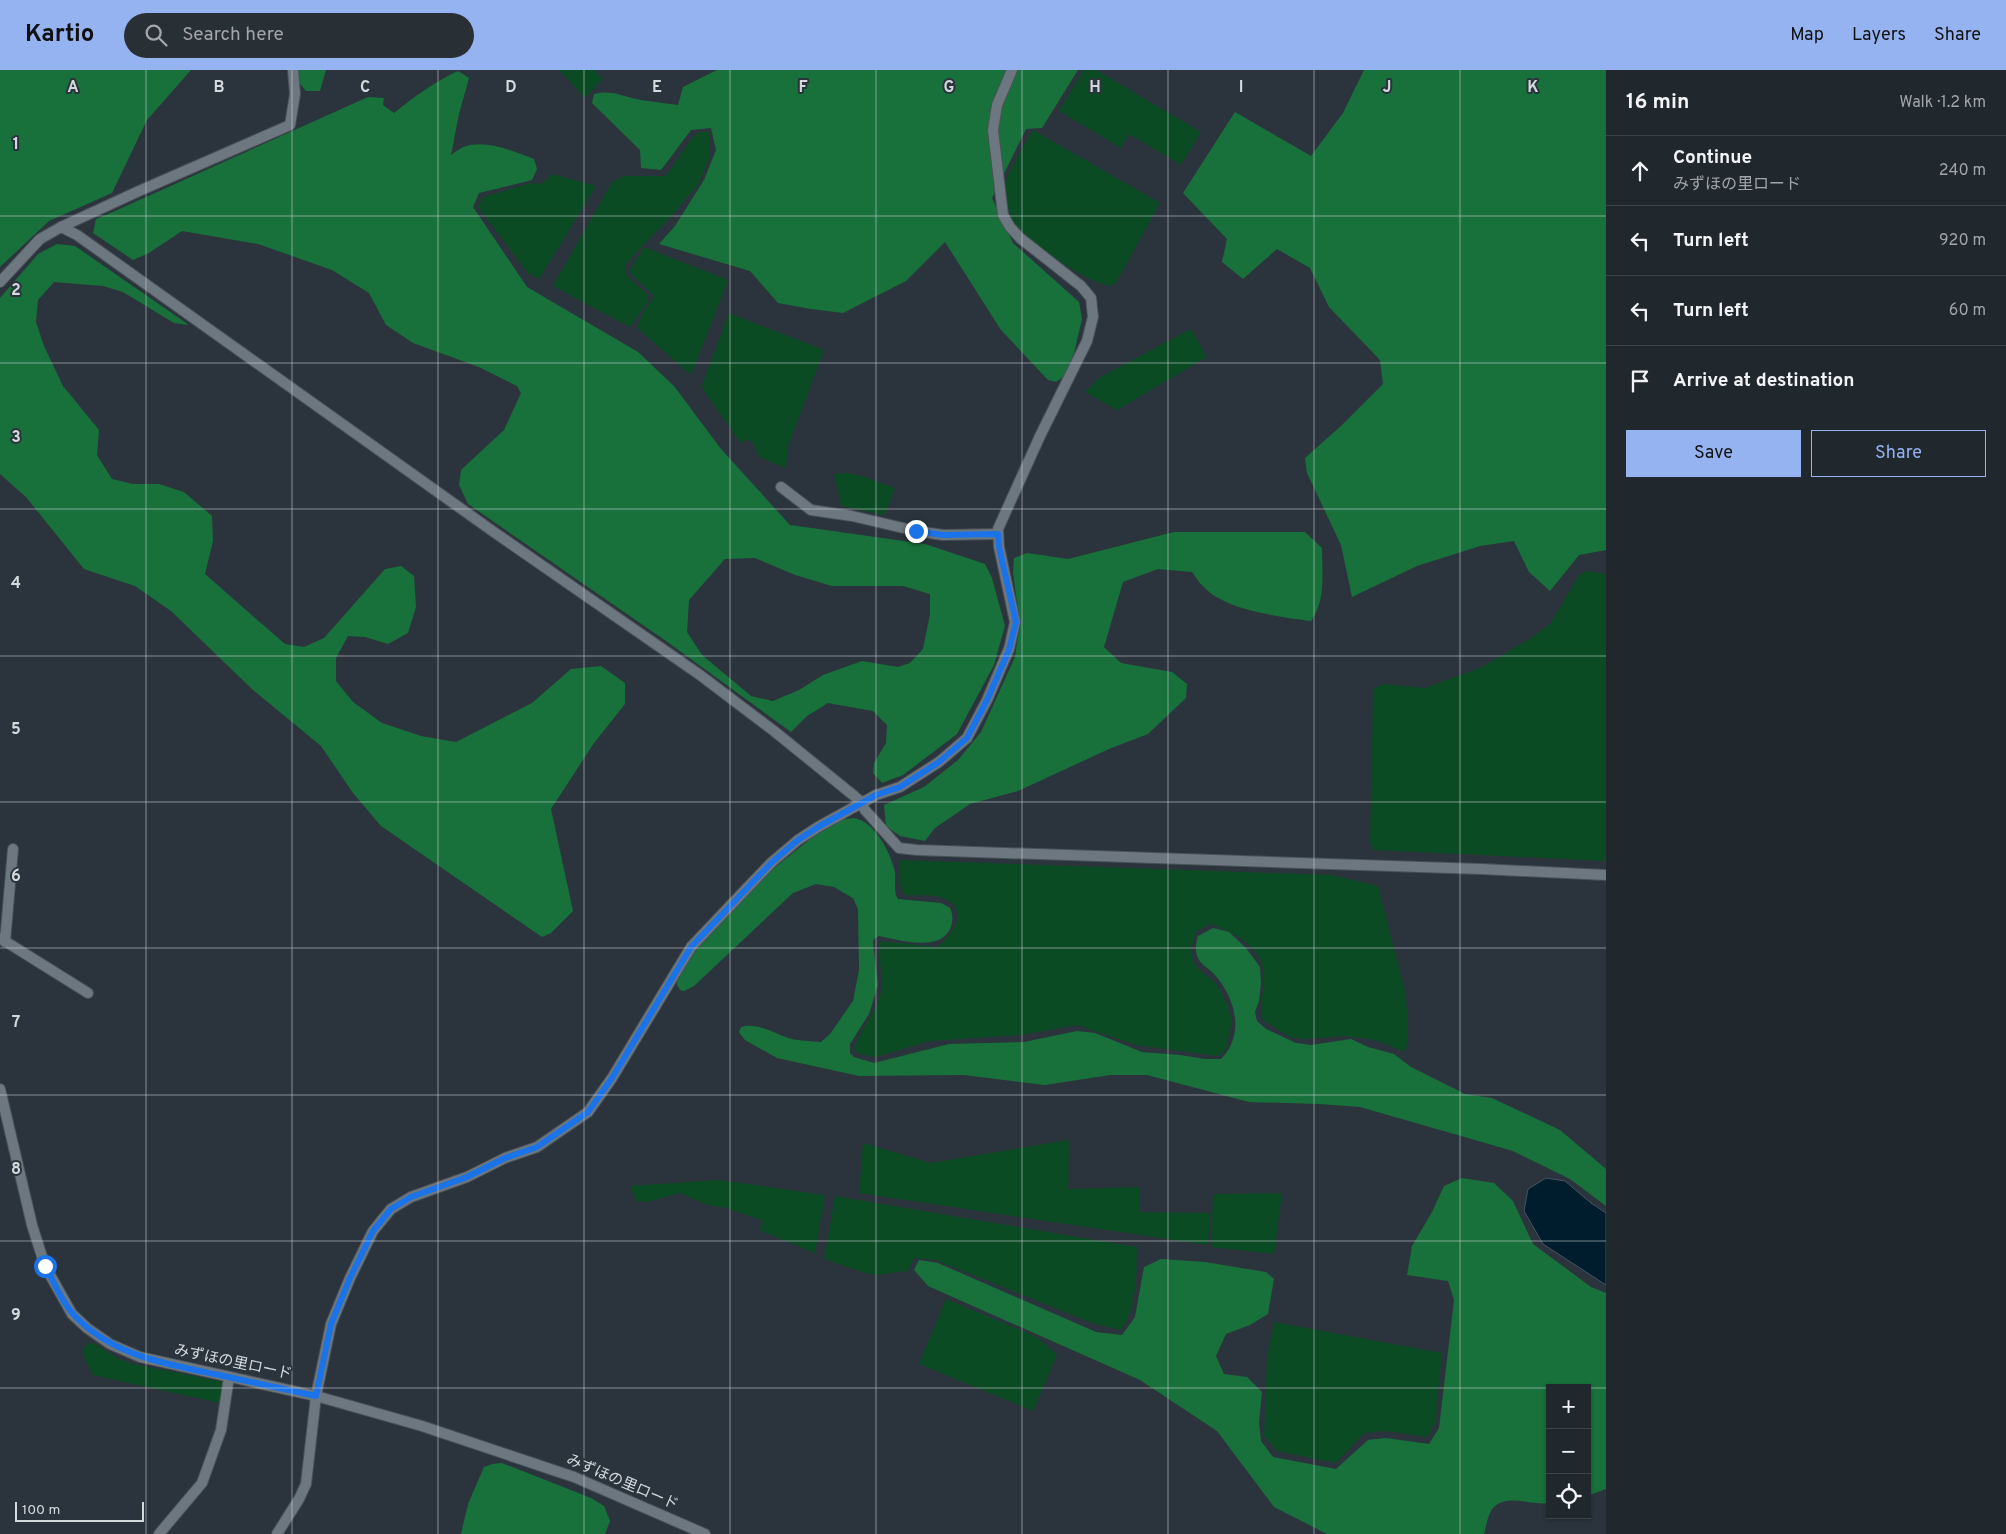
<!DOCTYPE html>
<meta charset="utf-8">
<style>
:root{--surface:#20272d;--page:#282f35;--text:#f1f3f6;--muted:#a2a5aa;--line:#3d4449;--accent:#95b2f1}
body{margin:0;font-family:Overpass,"Noto Sans JP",sans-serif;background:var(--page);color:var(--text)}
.controls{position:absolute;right:15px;bottom:15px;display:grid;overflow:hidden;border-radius:0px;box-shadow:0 1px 4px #0004}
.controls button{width:45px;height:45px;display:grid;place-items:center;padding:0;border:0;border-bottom:1px solid var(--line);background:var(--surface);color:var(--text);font:25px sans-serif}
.scale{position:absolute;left:15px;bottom:12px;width:129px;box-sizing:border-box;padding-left:5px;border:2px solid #d4d9de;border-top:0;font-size:14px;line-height:18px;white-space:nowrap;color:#d4d9de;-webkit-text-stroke:4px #2b343c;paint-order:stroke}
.stop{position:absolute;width:15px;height:15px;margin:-11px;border:4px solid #1a73e8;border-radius:50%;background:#fff}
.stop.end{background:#1a73e8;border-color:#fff;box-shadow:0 1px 5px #0008}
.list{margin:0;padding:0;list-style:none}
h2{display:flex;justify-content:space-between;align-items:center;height:65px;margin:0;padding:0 20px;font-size:21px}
h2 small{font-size:16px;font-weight:400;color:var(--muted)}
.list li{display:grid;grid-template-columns:32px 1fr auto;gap:15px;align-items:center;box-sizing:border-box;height:70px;padding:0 20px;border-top:1px solid var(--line)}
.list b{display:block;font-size:19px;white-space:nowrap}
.list p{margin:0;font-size:16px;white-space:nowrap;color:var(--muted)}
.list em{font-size:16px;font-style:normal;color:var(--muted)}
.actions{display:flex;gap:10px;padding:15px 20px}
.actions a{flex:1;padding:11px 0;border:1px solid var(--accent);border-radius:0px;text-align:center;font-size:18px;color:var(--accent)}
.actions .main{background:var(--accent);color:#111}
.icon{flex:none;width:28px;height:28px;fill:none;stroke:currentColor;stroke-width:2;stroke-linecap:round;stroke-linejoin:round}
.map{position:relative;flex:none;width:1606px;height:1464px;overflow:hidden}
header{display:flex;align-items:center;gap:30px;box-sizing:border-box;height:70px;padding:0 25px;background:var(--accent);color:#111}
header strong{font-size:24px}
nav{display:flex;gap:28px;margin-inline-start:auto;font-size:18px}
.search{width:350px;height:45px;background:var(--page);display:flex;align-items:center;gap:12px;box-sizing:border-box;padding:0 18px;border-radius:28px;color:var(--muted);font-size:19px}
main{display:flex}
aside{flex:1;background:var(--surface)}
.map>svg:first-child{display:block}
.green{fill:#0b4b24}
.forest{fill:#18713a;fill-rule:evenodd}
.water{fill:#001d2d;stroke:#405562}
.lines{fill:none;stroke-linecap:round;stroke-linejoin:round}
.minor-casing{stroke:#495157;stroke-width:12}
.minor{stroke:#6d777f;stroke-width:10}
.route{stroke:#1a73e8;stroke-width:6}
.grid{fill:none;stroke:#d4d9de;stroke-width:1;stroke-opacity:0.55}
.labels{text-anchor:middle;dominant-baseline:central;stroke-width:4;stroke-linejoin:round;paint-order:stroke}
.street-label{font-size:15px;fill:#d4d9de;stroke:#2b343c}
.grid-label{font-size:16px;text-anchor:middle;font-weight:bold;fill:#d4d9de;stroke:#2b343c;stroke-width:4;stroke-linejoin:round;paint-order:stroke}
</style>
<header>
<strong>Kartio</strong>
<div class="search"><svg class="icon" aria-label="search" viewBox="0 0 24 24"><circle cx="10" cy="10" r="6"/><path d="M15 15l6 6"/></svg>Search here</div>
<nav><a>Map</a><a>Layers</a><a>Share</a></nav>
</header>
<main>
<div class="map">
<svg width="1606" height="1464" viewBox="0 0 1606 1464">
<rect width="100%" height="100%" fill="#2b343c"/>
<g class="green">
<path d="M559,0H594L603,9L585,28Z"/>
<path d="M1084,0H1096L1201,62L1181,95L1129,64L1121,78L1059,41Z"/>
<path d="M1033,60L1160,133L1116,213L1110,216C1087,212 1027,173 1014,153C1007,143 1006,124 1006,112C1007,102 1027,71 1033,60Z"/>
<path d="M699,62H710L709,89L699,113L669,149L644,174L625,196V204L648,225V232L630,257L553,216L612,112L624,106H665C678,92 684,74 699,62Z"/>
<path d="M553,104L596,116L539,209L528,203L478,137L483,127L531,113L541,114Z"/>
<path d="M644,177L728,210L691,305L637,258L642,245L654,226L629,202Z"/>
<path d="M729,243L824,280L788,376L786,398L759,387L752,371L746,370L741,373L704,321L702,315Z"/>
<path d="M1191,259L1207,287L1117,340L1085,322L1100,307Z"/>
<path d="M846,403L859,405L895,418L885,445L841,436L834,404Z"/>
<path d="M1587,501L1606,504V791L1374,780L1370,772L1373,619L1383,614L1425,618L1482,597L1531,568L1550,554L1580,504Z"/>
<path d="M899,790L1332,805L1378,816L1406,926L1408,960L1406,982L1375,970L1346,966L1304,969L1290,967L1263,950C1259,933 1263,928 1264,912C1266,879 1238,864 1211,854L1196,861L1191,880L1193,891L1199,900L1216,913L1226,932L1232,950L1226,980L1218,986L1136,975L1077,955L1021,965L930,971L876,987L859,984L854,979C861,956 881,939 882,914C883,900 875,883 881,871L937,877C953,865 971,840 943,828C932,824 915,826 904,825L900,815Z"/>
<path d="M1069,1070L1068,1119L1140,1117V1142L1210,1143L1208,1175L859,1123L863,1073L931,1093Z"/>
<path d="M719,1110L825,1125L815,1183L759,1160L763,1151L727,1138L708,1135L680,1123L647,1132L636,1131L630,1116Z"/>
<path d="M1282,1123L1274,1184L1211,1177L1213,1124Z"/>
<path d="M835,1126L1137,1177C1136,1208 1138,1234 1121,1260L1092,1253L936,1190L914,1188L908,1201L876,1205L865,1203L824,1189Z"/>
<path d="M946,1229L1037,1267L1057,1285L1033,1341L919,1294Z"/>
<path d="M1274,1252L1442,1283L1435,1354L1427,1367L1386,1361L1364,1363L1336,1393L1277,1381L1264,1366L1267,1286Z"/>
<path d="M89,1273H93L119,1289L133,1294L223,1312L220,1333L93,1305L85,1290L83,1278Z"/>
</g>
<g class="forest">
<path d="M0,0H191L147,50L112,123L49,151L0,197Z"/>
<path d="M289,0H326L320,21H306Z"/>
<path d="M717,0H1078L1042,58L1026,59L992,128L1013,173L1079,232L1082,249L1074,283L1064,306L1056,312L1048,310L1001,260L945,172L906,211L843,243L811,239L778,233L750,201L659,174L675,156L704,110L716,80L711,58L691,60L661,100L641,98L640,80L592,33L594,24C610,19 625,27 641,30C653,32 665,33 678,35L683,17Z"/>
<path d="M1364,0H1606V480L1579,485L1550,521L1529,502L1514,471L1480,476L1417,496L1352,527L1341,475L1307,403L1305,388L1342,355L1383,314L1380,290L1329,237L1310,198L1277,179L1243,209L1222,192L1227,169L1183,123L1235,42L1311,86L1343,43Z"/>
<path d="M458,1L469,8L459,44L451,85C454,83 458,80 461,78C484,68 512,81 534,89L537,99L532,110L479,123L473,137L527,217L638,282L674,316L721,379L790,455L925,474L985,494L992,508L1005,556L994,595L957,664L903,705L882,713L873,703L874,693L886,673L887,655L873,641L828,633L807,646L791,662L666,571L468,434L459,415L461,400L504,360L521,323L517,316L479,297L413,273L386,255L369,223L332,200L258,174L182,161L149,183L133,190L93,163L96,149L115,141L368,27L384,28L383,35L394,43C414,27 434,12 458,1ZM755,488L795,505L832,516H903L930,524V544L923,579L910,593L898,597L862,591L823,605L799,620L773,631L751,626L702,585L687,562L689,530L725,489Z"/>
<path d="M57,174L75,176L189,255L174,253L123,222L103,216L54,212L38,230L36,252L44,276L63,316L99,360L97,385L112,409L133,414H159L184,422L212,446L213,471L205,504L285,574L304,577L324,568L385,499L401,496L414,506L416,537L408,563L388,574L365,567L348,566L336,588V611L353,632L382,653L421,666L456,672L532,633L571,599L601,596L625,613V634L594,673L551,739L573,841L551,863L542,867L381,756L353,723L321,676L253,620L171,541L135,516L84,499L26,427L0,404V228L38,184Z"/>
<path d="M1174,462H1305L1322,478C1322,503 1326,530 1311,551C1281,547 1224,540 1204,517C1199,513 1196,507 1192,502L1158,499L1123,512L1104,577L1121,593L1172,602L1187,614L1186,628L1148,664L1109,679L1018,721L970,734L935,758L925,771L900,766L886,756L884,735L924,717L958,690L981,662L1015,587L1020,553L1013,503L1014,488L1027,483L1068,489Z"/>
<path d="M854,748C875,751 891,784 895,802C896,812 893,822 898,829L941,833L950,838C953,845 953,849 951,857C941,883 900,870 879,866L874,869L873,872L878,915L869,944L850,974V983L854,987L874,993L949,974L1024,972L1077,961L1095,963L1142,982L1180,985L1205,989H1221C1245,965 1236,929 1215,905C1209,898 1200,895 1197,886C1195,879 1196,873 1198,866L1213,858L1229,862L1246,878L1260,897L1261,913L1259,931L1255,942L1257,951L1266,959L1296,973L1311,975L1351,969L1368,977L1394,984L1411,997L1465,1024L1492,1028L1560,1060L1606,1099V1136L1570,1109L1513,1081L1360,1037L1319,1034L1249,1032L1147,1005H1110L1045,1015L964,1005L859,1006L777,988L745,970L739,962L741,957C757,952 773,963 788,968C798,971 810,971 821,972L830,964L853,931L859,900L858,839L853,828L834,817L816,814L793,823L694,916L684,921L680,920L677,915V909L695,878L758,811L824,758L839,750Z"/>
<path d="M1462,1108L1494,1113L1513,1131L1533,1174L1591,1217L1606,1223V1419L1587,1426V1318H1550V1433C1532,1436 1508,1423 1493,1438C1488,1444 1486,1457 1484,1464H1327L1274,1437L1217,1361L1140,1310L928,1216L914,1200L919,1190L938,1193L1096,1262L1122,1265L1135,1247L1144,1197L1161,1189L1205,1192L1266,1202L1274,1209L1268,1244L1250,1255L1226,1264L1216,1286L1224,1304L1247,1307L1262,1322L1259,1352L1261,1371L1273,1387L1336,1399L1368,1370L1386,1368L1429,1374L1439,1358L1454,1230L1448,1211L1407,1205L1412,1176L1432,1142L1444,1116Z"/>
<path d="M502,1393L591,1428L604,1436L610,1451L605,1464H461L468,1434L484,1397L492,1394Z"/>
</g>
<path class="water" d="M1546,1108L1565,1111L1591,1133L1606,1143V1215L1543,1174L1524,1141L1528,1119Z"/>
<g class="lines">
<g class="minor-casing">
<g id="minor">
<path d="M61,157L77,165L491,460L700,605L774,661L853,725L861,732L865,740L899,778L917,780L1481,799L1606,805"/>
<path d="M0,212L40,169L61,157L139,121L290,55L295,24L293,0"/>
<path d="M781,417L811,440L852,446L916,461L943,465L998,464"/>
<path d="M0,868L88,923"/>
<path d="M5,872L13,779"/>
<path d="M0,1019L32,1155L45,1196L72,1244L87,1258L110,1274L140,1287L316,1326L422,1356L574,1407L705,1464"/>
<path d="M159,1464L202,1413L221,1360L229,1307"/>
<path d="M277,1464L299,1429L306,1414L316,1326L331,1254L350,1208L373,1161L391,1139L411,1127L467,1107L505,1088L537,1077L588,1042L612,1008L691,877L748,817L772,792L798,770L818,757L876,725L900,717L939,692L967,668L987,630L1009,579L1015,552L999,477L998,459L1040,366L1087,271L1093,247L1091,228L1081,216L1020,168L1010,157L1003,145L993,60L997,35L1012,0"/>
</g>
</g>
<use href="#minor" class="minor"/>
</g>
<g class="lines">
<path class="route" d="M45,1196C54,1211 61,1232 74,1245C112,1286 167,1294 219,1305C251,1312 284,1319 316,1326L331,1254L350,1208L373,1161L391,1139L411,1127L467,1107L505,1088L537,1077L588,1042L612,1008L691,877L772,792L798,770L818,757L876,725L900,717L939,692L967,668L987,630L1009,580L1016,552L999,477L998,464L943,465L916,461"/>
</g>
<path class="grid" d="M146,0V1464M292,0V1464M438,0V1464M584,0V1464M730,0V1464M876,0V1464M1022,0V1464M1168,0V1464M1314,0V1464M1460,0V1464M0,146H1606M0,293H1606M0,439H1606M0,586H1606M0,732H1606M0,878H1606M0,1025H1606M0,1171H1606M0,1318H1606"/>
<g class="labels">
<g class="street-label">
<text transform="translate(233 1293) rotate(12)">みずほの里ロード</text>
<text transform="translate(622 1413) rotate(23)">みずほの里ロード</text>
</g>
</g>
<g class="grid-label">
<text x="73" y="22">A</text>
<text x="219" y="22">B</text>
<text x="365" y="22">C</text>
<text x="511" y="22">D</text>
<text x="657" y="22">E</text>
<text x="803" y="22">F</text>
<text x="949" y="22">G</text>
<text x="1095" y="22">H</text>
<text x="1241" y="22">I</text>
<text x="1387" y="22">J</text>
<text x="1533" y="22">K</text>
<text x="16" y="79">1</text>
<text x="16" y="225">2</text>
<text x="16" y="372">3</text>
<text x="16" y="518">4</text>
<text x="16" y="664">5</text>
<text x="16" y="811">6</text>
<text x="16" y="957">7</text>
<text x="16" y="1104">8</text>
<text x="16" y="1250">9</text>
</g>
</svg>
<div class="controls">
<button>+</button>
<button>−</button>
<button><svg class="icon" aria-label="locate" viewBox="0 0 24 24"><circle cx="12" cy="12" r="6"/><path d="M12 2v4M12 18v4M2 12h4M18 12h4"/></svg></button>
</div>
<div class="scale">100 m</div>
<div class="stop" style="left:45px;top:1196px"></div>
<div class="stop end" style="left:916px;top:461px"></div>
</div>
<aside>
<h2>16 min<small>Walk · 1.2 km</small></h2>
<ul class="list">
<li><svg class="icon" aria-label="ahead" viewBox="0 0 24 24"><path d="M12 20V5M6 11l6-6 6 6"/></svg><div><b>Continue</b><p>みずほの里ロード</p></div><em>240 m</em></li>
<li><svg class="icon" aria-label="left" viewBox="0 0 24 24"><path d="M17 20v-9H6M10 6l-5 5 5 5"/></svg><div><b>Turn left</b></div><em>920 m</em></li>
<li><svg class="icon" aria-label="left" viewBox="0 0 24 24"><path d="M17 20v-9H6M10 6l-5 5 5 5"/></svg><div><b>Turn left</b></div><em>60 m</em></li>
<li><svg class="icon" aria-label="arrive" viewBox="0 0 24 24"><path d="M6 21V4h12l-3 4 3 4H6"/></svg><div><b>Arrive at destination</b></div></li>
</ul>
<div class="actions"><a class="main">Save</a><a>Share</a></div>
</aside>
</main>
